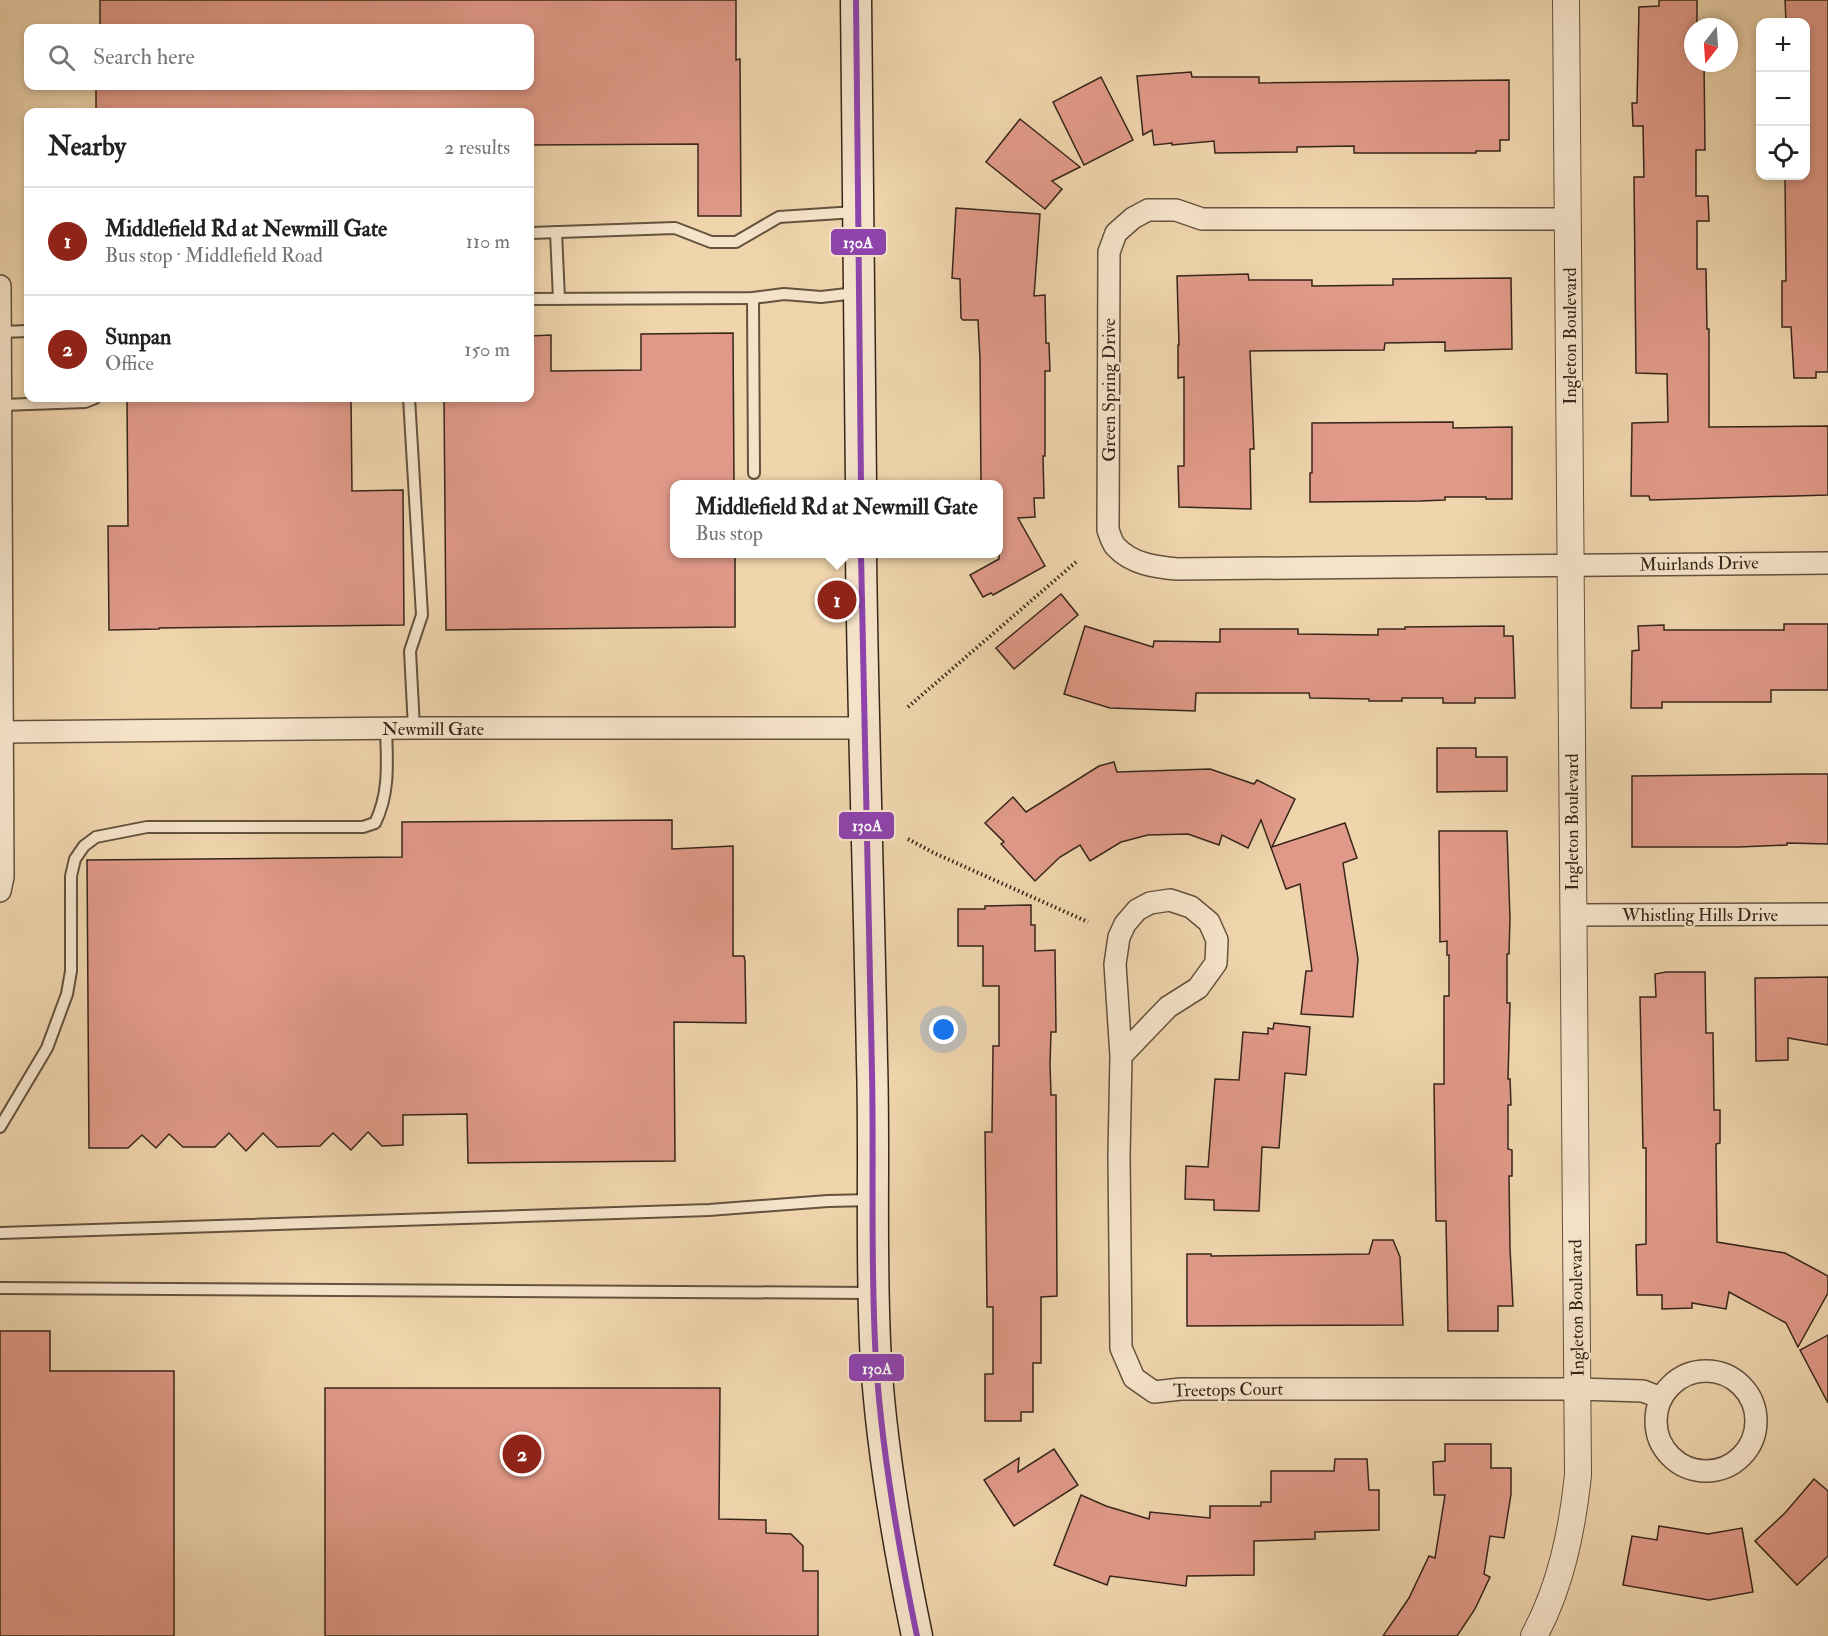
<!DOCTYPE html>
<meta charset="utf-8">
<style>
:root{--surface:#fff;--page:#f6f6f6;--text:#222;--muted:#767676;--line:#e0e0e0;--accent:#8f2418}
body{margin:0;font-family:"IM FELL Double Pica",serif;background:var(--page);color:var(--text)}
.controls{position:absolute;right:18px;top:18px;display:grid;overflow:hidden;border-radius:12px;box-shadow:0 3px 9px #0003}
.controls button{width:54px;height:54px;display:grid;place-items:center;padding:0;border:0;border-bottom:2px solid var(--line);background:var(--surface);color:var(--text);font:30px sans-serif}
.compass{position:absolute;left:1684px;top:18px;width:54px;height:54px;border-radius:50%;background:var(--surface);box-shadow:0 3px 9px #0003;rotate:197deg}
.you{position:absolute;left:944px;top:1030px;width:21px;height:21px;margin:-15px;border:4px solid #fff;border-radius:50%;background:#1a73e8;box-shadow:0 0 0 9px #1a73e833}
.badge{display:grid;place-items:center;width:39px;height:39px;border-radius:50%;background:var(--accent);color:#fff;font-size:20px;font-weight:700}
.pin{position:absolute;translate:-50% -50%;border:3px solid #fff;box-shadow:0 2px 6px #0006}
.popup{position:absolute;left:670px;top:480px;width:333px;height:78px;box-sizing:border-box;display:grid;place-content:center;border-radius:12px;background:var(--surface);filter:drop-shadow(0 2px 4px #0005);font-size:20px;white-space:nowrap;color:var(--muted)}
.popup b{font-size:22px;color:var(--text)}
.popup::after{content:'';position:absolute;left:50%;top:100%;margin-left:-12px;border:12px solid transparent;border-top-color:var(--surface)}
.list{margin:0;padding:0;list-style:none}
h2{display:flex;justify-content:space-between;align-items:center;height:78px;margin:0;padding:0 24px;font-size:26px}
h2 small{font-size:20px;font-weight:400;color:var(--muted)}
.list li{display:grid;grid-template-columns:39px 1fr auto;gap:18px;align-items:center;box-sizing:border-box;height:108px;padding:0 24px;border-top:2px solid var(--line)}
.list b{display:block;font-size:22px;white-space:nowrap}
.list p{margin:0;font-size:20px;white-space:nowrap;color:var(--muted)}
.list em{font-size:20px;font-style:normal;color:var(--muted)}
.icon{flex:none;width:33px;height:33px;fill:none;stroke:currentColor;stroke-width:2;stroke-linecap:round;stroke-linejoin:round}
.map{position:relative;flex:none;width:1828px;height:1636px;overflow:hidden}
.search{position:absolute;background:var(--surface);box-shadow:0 3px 9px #0003;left:24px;top:24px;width:510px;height:66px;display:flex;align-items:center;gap:15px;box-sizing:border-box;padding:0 21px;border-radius:12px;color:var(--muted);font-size:22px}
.panel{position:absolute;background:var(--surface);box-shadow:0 3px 9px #0003;left:24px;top:108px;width:510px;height:294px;border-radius:12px}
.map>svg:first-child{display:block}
.building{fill:#e09988;stroke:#36261a;stroke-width:1.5}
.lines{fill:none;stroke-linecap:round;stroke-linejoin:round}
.service-casing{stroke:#64523e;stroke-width:14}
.minor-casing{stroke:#64523e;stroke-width:24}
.tertiary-casing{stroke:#64523e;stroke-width:28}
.secondary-casing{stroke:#36261a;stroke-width:33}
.path{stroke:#36261a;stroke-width:4;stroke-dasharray:1.5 3;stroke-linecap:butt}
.service{stroke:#f5e3c9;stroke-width:10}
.minor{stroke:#f5e3c9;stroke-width:21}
.tertiary{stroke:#f5e3c9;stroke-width:26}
.secondary{stroke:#f5e3c9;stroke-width:30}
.bus-1-casing{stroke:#f5e3c9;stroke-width:10}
.bus-1{stroke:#8e44ad;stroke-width:6}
.labels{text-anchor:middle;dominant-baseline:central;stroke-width:4.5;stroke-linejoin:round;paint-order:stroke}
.street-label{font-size:18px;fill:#36261a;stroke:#f5e3c9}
.line-badge{stroke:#f5e3c9;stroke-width:2}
.badge-label{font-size:16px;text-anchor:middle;font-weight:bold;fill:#fff}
</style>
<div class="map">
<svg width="1828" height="1636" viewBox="0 0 1828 1636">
<rect width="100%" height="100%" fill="#efd4ac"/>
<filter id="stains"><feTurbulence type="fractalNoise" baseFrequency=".00333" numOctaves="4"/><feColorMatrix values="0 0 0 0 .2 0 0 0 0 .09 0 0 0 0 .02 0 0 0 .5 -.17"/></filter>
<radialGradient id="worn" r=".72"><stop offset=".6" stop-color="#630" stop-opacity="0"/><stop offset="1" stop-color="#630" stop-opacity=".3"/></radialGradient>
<g class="building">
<path d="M100,0H736V60L740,59L741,216H698V144L530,145V112H96V86H530V28H100Z"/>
<path d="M1659,0H1697V27H1693V63H1704L1705,150H1696V196H1708L1709,221H1697V269H1706L1707,329H1709V427L1828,426V495L1650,500L1649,496H1631L1632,423L1668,422L1667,374L1636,373L1634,177H1644L1643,126H1633L1632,103H1637L1639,7L1659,6Z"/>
<path d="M1785,0H1828V372H1816V378H1794L1791,327H1782V281H1786L1785,176H1806V22H1786Z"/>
<path d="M1191,72L1192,77H1259V83L1509,80V140H1500V151H1476V153H1354V146L1297,147V152L1215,153L1214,141L1172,145V143L1154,145L1152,130L1143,135L1137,76Z"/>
<path d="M1101,77L1133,140L1084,165L1053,102Z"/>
<path d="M1020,119L1080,167L1052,181L1062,189L1045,209L986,162Z"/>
<path d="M956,208L1040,214L1034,296L1045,295L1046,343H1049L1050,371H1045V456H1043L1044,498H1034L1035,517L1018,518L1045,566L993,595L991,593L983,597L970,575L999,559V484H981L980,359L978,320H963L961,318L960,279L952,278Z"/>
<path d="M1248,274L1249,280H1312V286L1393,285V279L1511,278L1512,349L1445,351V342L1385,343L1384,350L1250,351L1254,449H1250L1251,509L1179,507L1178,466H1184V377L1178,378V345H1179L1177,276Z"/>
<path d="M733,333L734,484H675V554H735V627L446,630L444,398H530V336L551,335V371L641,370V334Z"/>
<path d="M127,398H351L352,491L403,490L404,625L159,628V629L109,630L108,526H128Z"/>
<path d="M1453,422V428L1512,427V499H1486V497H1445V500L1420,501L1310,502V473H1312V423Z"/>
<path d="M1061,594L1078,615L1014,669L996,648Z"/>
<path d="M1784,624H1828V690H1771V702H1662V708H1631L1632,651L1639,650L1638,626L1664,625V630H1784Z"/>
<path d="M1085,626L1153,647L1154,641L1220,642V629H1298V634L1378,635V629H1405V627L1504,626V636H1513L1515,698H1475V703H1443V698H1402V701H1369V699L1310,698L1309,693H1196L1195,711L1110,708L1064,694Z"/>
<path d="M1437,748H1476V757H1507V791L1437,792Z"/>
<path d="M1114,762L1117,772L1210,769L1254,784L1257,780L1295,799L1272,847L1345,823L1357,858L1343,863L1358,959L1353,1017L1301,1014L1306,971H1312L1300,884L1286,889L1261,820L1248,848L1222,835L1219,845L1188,834L1148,835L1121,842L1090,861L1080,845L1060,857L1035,881L1001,844L1004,842L985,823L1013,797L1026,812L1099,766Z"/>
<path d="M1805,774H1828V844L1787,843V845L1739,847H1632V776Z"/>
<path d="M672,820V849L733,846V956H744L745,961L746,1023L674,1022L675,1161L468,1163L467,1114L403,1115V1145L382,1146L368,1132L351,1150L333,1133L320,1146L277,1147L263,1133L246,1151L229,1133L215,1147H183L169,1134L156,1148L142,1135L128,1148H89L87,860L402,857V822Z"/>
<path d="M1439,831H1507L1510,918L1509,954H1507V1003H1510L1508,1079H1510L1511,1105H1508V1149L1512,1150V1176H1509L1510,1248L1513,1306H1498V1331H1448L1446,1221H1436L1434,1084H1444V996H1449V955H1447V941L1440,942Z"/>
<path d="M1031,905V925H1035V951L1055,950L1056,1032H1051L1050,1064L1051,1095H1056L1057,1296L1041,1297V1363H1033V1412H1021V1421H985V1374H993V1307H987L985,1132H992L993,1046H999V986H983V946H958V909H985V906Z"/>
<path d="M1666,972H1705L1706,1033H1713L1714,1110H1720V1143L1716,1144L1717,1242L1785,1253L1828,1276V1293L1798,1347L1786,1323L1729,1292L1726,1309L1692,1303V1308L1662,1309V1295H1637L1636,1245L1646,1244V1148H1643L1640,997H1656L1655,974Z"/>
<path d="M1828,977V1045L1788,1038V1060L1756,1061L1755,978Z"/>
<path d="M1274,1023L1310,1027L1306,1075L1285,1073L1279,1148L1262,1147L1259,1211L1214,1210V1200L1185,1199L1186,1166L1208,1167L1215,1079L1239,1080L1243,1032L1268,1034V1028L1273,1029Z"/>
<path d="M1373,1240H1393L1400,1257L1403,1325L1187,1326V1254H1211V1256L1369,1254Z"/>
<path d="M0,1331H50V1371H174V1636H0Z"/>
<path d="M1828,1335V1403L1800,1350Z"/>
<path d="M325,1388H720L719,1519L766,1520V1533L791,1534L803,1546V1571H818V1636H325Z"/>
<path d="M1445,1444H1491V1468H1511V1494L1504,1538L1490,1536L1484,1574L1490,1577L1475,1609L1457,1636H1383L1409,1598L1429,1556L1435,1558L1445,1495H1434L1433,1462L1445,1461Z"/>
<path d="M1054,1449L1078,1485L1014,1526L984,1480L1019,1458L1018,1472Z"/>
<path d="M1335,1459H1367L1369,1490H1379V1530L1315,1532V1539L1254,1541V1575L1187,1576L1186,1586L1110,1576L1107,1585L1054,1565L1081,1495L1106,1506L1149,1519L1150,1512L1210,1518V1506H1261V1502H1271V1471H1334Z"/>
<path d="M1814,1479L1828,1491V1556L1797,1585L1755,1541L1785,1513Z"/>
<path d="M1659,1526L1708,1534L1742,1528L1753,1592L1709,1600L1623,1585L1632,1536L1657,1540Z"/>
</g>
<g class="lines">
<g class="service-casing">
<g id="service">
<path d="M556,232L559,299"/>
<path d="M530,233L675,228L711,242H736L779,217L855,212"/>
<path d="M753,298L754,473"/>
<path d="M530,299L753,298L784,294L821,297L856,293"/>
<path d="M1,332L28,331"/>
<path d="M409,398L422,615L410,651L414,728"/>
<path d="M2,405L85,402L95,398"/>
<path d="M0,1127L47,1048L67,994L71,971V876L75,859L84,846L96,837L147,827H363L375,823C390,793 387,761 386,728"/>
<path d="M0,1233L709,1210L828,1201L872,1200"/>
<path d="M0,1288L871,1293"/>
</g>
</g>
<g class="minor-casing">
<g id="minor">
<path d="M1569,219H1202L1176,210H1148L1133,218L1116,233L1109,252L1108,530C1110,535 1112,543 1116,547C1132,564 1155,567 1177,569L1828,563"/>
<path d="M0,286L3,877L0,891"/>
<path d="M2,732L414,728H863"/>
<path d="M1572,915L1828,914"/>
<path d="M1121,1056L1168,1007L1198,988L1216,963L1217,940L1209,922L1191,907L1170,900L1150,903L1137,910L1125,924L1119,937L1115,964L1121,1056L1119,1156L1121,1348L1134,1378L1154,1392L1181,1389H1578L1643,1391L1661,1398"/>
<circle cx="1706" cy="1421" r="50"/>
</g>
</g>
<g class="tertiary-casing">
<path id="tertiary" d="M1534,1636C1561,1586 1572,1531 1578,1475L1566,0"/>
</g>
<g class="secondary-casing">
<g id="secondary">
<path d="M856,0L861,484"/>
<path d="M861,554C863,723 869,892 872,1061C875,1161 870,1261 876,1361C882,1454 898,1545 917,1636"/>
</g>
</g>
<g class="path">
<path d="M908,707L1076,562"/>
<path d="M908,839L934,853L1088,922"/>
</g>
<use href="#service" class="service"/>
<use href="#minor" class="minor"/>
<use href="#tertiary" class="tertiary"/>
<use href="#secondary" class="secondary"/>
<g class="bus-1-casing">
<g id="bus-1">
<path d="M856,0L861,484"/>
<path d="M861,554C864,727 869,899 872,1072C874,1168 870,1265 876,1361C882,1454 898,1545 917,1636"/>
</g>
</g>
<use href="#bus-1" class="bus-1"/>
</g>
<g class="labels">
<g class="street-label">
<text transform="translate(1570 336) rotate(-90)">Ingleton Boulevard</text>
<text transform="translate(1109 390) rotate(-90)">Green Spring Drive</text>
<text transform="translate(1699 564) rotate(-1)">Muirlands Drive</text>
<text x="433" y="729">Newmill Gate</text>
<text transform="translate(1572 822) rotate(-90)">Ingleton Boulevard</text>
<text x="1700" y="915">Whistling Hills Drive</text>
<text transform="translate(1577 1308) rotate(-91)">Ingleton Boulevard</text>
<text transform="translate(1228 1390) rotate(-1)">Treetops Court</text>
</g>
</g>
<g class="line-badge">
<rect x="830" y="228" width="57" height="28" rx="6" fill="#8e44ad"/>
<rect x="838" y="811" width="57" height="29" rx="6" fill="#8e44ad"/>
<rect x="848" y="1353" width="57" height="29" rx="6" fill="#8e44ad"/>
</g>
<g class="badge-label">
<text x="858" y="248">130A</text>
<text x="867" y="831">130A</text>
<text x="877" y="1374">130A</text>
</g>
<rect width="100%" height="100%" filter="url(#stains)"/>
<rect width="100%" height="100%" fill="url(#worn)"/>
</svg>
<div class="controls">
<button>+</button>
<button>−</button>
<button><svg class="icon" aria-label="locate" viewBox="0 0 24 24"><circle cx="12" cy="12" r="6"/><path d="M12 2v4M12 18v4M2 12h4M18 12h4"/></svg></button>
</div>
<svg class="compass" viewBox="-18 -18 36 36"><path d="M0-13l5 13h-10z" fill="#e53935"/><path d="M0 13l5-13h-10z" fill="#767676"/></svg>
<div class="you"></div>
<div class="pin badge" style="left:837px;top:600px">1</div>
<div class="popup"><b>Middlefield Rd at Newmill Gate</b>Bus stop</div>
<div class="pin badge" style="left:522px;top:1454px">2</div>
<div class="search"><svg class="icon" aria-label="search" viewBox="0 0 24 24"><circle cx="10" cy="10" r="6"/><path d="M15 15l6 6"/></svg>Search here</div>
<section class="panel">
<h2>Nearby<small>2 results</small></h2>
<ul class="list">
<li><span class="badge">1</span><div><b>Middlefield Rd at Newmill Gate</b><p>Bus stop · Middlefield Road</p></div><em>110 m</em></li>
<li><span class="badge">2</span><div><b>Sunpan</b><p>Office</p></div><em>150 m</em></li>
</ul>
</section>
</div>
